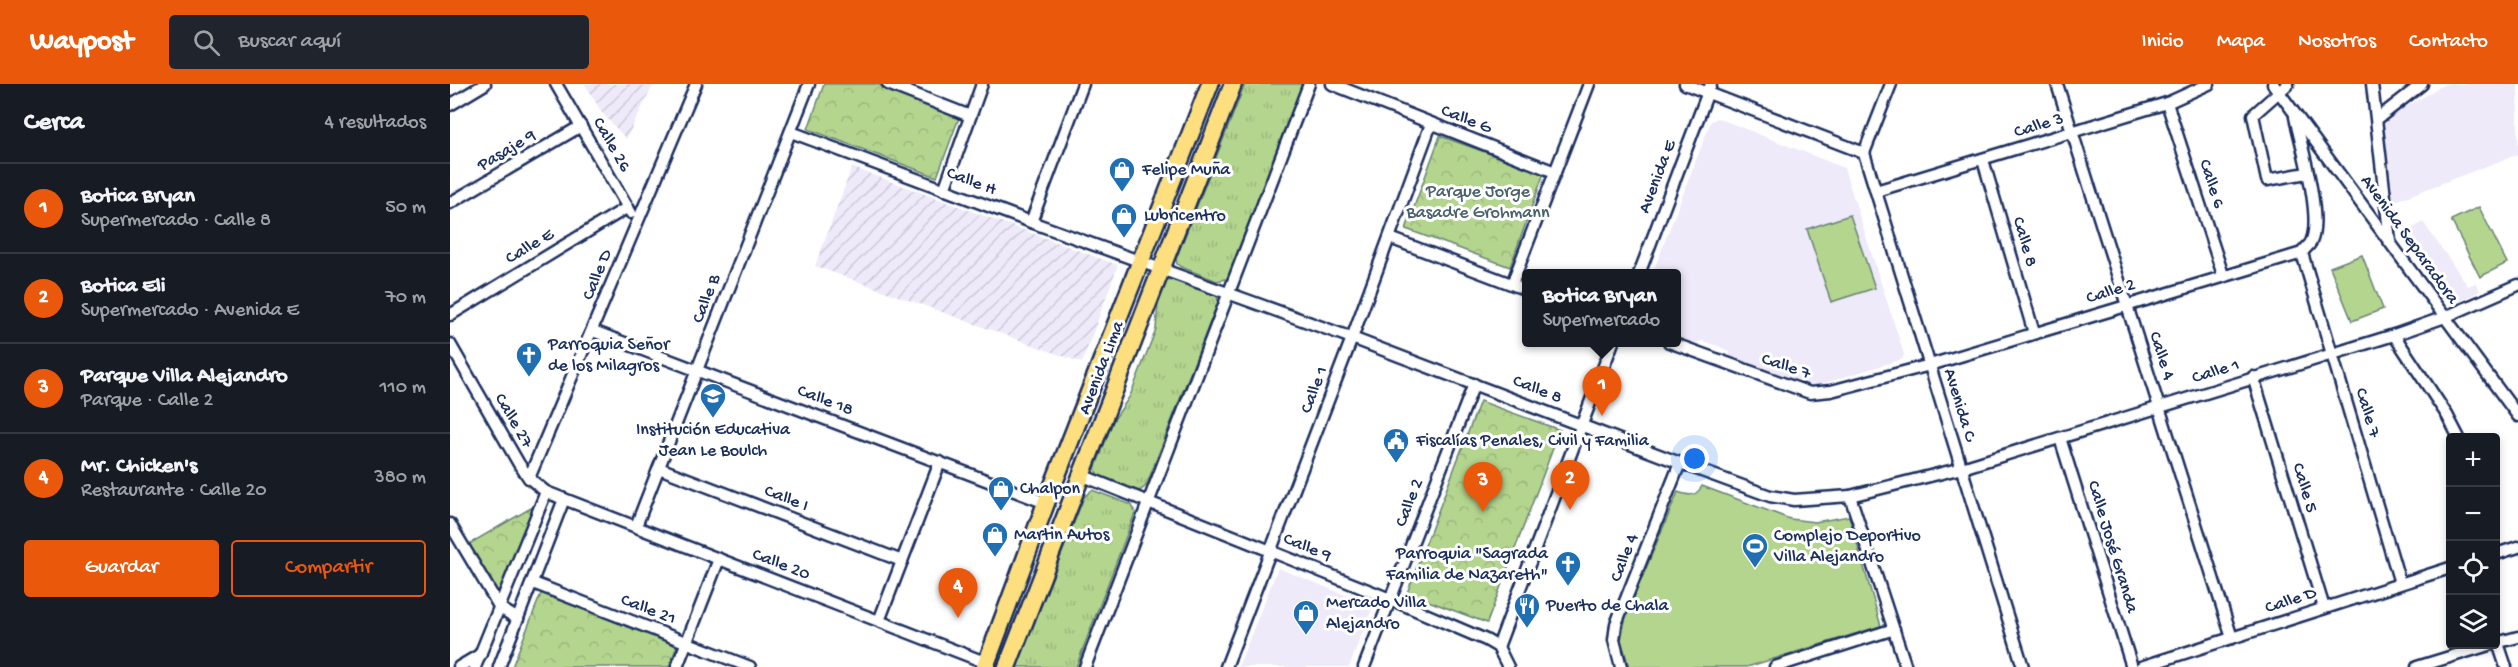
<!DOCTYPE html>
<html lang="es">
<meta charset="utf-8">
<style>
:root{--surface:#171b24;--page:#20242c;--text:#f1f3f6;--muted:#9ea1a6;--line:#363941;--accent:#ea580c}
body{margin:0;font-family:"Gochi Hand",sans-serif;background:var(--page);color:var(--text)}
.controls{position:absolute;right:18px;bottom:18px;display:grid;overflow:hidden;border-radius:6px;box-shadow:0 3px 9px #0003}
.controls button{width:54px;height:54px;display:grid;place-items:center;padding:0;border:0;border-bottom:2px solid var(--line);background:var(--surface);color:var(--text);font:30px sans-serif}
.you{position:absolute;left:1245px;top:375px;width:21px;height:21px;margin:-15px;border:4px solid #fff;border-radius:50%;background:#1a73e8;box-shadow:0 0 0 9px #1a73e833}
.badge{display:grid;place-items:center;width:39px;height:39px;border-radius:50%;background:var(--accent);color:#fff;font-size:20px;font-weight:700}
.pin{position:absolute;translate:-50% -50px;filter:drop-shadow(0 2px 3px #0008)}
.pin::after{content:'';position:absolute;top:32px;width:21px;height:18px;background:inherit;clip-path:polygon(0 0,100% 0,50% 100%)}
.popup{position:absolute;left:1072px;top:185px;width:159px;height:78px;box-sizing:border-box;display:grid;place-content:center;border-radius:6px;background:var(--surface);filter:drop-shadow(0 2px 4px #0005);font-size:20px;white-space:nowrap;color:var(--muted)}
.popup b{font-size:22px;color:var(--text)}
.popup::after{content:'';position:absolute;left:50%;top:100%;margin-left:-12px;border:12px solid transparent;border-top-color:var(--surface)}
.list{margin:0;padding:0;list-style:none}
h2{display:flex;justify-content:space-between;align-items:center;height:78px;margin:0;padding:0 24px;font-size:26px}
h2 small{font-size:20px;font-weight:400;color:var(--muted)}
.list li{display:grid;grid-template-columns:39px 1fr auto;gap:18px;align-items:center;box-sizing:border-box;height:90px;padding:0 24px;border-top:2px solid var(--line)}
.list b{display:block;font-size:22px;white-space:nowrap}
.list p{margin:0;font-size:20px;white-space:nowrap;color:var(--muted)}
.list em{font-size:20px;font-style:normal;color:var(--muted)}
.actions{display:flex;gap:12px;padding:18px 24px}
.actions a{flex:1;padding:14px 0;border:2px solid var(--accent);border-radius:6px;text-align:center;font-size:21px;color:var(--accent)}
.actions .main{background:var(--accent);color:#fff}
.icon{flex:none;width:33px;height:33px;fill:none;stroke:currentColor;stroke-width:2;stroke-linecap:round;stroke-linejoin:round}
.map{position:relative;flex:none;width:2068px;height:583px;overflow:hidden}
header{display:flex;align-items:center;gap:36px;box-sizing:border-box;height:84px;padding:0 30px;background:var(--accent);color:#fff}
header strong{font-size:28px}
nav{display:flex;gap:33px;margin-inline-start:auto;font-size:21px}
.search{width:420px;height:54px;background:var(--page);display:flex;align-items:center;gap:15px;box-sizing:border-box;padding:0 21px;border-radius:6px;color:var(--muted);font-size:22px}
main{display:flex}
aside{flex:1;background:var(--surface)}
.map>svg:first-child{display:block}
.built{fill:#eeeaf9}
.industrial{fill:url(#industrial-furrows)}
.grass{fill:url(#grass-tufts);stroke:#688276;stroke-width:1.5}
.park{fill:url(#park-crowns);stroke:#688276;stroke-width:1.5}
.garden{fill:#b4d58e;stroke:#688276;stroke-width:1.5}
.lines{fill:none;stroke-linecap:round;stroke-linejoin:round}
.minor-casing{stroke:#1b2f5e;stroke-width:15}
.primary-casing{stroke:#1b2f5e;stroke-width:21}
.minor{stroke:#fff;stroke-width:10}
.primary{stroke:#fddf80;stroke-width:16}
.labels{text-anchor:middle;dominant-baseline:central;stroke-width:6;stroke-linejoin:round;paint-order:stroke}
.street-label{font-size:18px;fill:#1b2f5e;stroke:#fff}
.poi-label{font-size:18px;fill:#1b2f5e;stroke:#fff;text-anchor:start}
.park-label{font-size:18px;fill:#49616c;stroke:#fff}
</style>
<header>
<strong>Waypost</strong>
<div class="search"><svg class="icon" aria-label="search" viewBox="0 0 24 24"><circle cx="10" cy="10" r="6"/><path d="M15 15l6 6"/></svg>Buscar aquí</div>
<nav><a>Inicio</a><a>Mapa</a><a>Nosotros</a><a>Contacto</a></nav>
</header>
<main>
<aside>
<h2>Cerca<small>4 resultados</small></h2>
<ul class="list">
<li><span class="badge">1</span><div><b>Botica Bryan</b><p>Supermercado · Calle 8</p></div><em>50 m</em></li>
<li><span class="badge">2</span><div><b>Botica Eli</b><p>Supermercado · Avenida E</p></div><em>70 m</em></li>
<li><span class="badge">3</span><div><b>Parque Villa Alejandro</b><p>Parque · Calle 2</p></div><em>110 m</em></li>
<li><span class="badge">4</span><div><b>Mr. Chicken's</b><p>Restaurante · Calle 20</p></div><em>380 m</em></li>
</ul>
<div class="actions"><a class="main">Guardar</a><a>Compartir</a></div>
</aside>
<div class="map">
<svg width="2068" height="583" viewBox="0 0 2068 583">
<defs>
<pattern id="industrial-furrows" width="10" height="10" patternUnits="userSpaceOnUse" patternTransform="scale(1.5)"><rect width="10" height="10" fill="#eeeaf9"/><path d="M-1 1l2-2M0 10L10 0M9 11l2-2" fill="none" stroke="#ccc9d8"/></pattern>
<pattern id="grass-tufts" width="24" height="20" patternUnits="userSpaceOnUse" patternTransform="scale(1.5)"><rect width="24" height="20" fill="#b4d58e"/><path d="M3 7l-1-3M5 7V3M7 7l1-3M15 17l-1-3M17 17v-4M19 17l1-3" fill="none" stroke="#9ab77d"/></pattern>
<pattern id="park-crowns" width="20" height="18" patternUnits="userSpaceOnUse" patternTransform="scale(1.5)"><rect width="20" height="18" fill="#b4d58e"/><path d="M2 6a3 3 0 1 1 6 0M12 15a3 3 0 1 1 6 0" fill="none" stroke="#9ab77d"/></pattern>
</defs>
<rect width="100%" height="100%" fill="#fff"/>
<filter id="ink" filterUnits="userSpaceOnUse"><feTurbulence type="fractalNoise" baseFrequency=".0167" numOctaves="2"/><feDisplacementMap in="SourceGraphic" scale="12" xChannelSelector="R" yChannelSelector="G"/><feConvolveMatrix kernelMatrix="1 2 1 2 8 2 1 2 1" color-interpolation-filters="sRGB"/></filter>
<g filter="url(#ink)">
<g class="built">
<path d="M1995,0H2068V70L1940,119L1930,38Z"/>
<path d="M1268,34L1394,84L1454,270L1453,275L1368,301L1350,300L1281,274L1278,267L1268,262L1252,257L1242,260L1227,254V190L1203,188L1261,37Z"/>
<path d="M1973,138L2018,202L2026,199L2030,207L2001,222L1953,151Z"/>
<path d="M828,484L923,522L899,583H788Z"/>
</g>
<g class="industrial">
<path d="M135,0H204L176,55L152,29Z"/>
<path d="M402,83L668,181L632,279L365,182Z"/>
</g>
<g class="grass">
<path d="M795,0H853L778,193L776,195L767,197L731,183L727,180L726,175Z"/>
<path d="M723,194L767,211L768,218L696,402L691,406L686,407L648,391L645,385L663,337L680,312L706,245L708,219L717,196Z"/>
<path d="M642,406L682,421L685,429L626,583H567L634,413Z"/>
</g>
<g class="park">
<path d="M374,0H426L510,31L487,93L358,45Z"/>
<path d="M990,52L1094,89L1060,183L956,145Z"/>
<path d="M1030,317L1110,346L1037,539L957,509Z"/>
<path d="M86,421L48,510L19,460Z"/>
<path d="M92,507L228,559L219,583H62Z"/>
</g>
<g class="garden">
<path d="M2029,123L2057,179L2030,193L2001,136Z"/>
<path d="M1400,131L1425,204L1381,218L1357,145Z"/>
<path d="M1912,171L1933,225L1902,237L1880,183Z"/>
<path d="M1252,402L1340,435L1365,438L1399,432L1431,542L1297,583H1179L1171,556L1176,532L1228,408C1239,412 1246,413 1252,402Z"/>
</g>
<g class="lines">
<g class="minor-casing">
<g id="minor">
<path d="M106,0L181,129"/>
<path d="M438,0L520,32"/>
<path d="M882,0L1105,88"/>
<path d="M1235,0L1414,69"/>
<path d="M1607,0L1782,554"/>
<path d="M1823,0L2068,332"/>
<path d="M1838,0L1803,31L1817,96L1857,89"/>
<path d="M1922,0L1940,157"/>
<path d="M1717,19L1773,191"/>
<path d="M0,21L35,0"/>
<path d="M1845,33C1851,61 1873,133 1861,158C1859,162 1854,165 1852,169"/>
<path d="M1927,35L1972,0"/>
<path d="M341,48L581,138L902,254L1230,379L1320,412L1344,416L1400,412L1512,384L1944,251L1995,233L2068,201"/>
<path d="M1414,69L1573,583"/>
<path d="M1414,69L1441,0"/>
<path d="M1533,76L1584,249"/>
<path d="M494,106L532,0"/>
<path d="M1426,107L1717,19L1759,0"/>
<path d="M0,119L131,42"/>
<path d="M581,138L633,0"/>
<path d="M940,154L1077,206"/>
<path d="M1852,169L1950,499"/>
<path d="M1189,190L1261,0"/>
<path d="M1062,200L1139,0"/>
<path d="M0,231L178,123"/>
<path d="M143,247L596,419"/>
<path d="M1944,251L1997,331L2009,354"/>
<path d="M1219,258L1360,309L1381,307L1480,281L1852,169"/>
<path d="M0,260L69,380L79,394L96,408L537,579"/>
<path d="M1803,293L1874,524"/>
<path d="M1610,354L1682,583"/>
<path d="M209,384L452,477"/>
<path d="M631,391L940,515L1036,556L1048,563L1058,583"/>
<path d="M79,394L246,0"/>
<path d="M1400,412L1456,583"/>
<path d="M0,440L50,524L68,535"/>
<path d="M186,442L359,0"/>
<path d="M2046,470L2068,463"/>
<path d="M83,499L300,583"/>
<path d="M429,537L490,378"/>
<path d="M2046,559L2068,553"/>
<path d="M2048,559L2056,583"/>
<path d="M1048,563L1163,258"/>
<path d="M9,583L31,570"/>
<path d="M25,583L96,408"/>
<path d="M49,583L114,415"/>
<path d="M227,583L269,475"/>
<path d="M635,583L859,0"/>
<path d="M776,583L902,254L981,40"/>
<path d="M914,583L1024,300"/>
<path d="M1171,583L1164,556L1166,540L1230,379"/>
<path d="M1325,583L1444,545"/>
<path d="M1691,583L2000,484"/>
<path d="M1967,583L2042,560"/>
</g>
</g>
<g class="primary-casing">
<g id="primary">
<path d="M535,583L596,419L760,0"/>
<path d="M557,583L783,0"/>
</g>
</g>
<use href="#minor" class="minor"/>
<use href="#primary" class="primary"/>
</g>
</g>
<defs>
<g id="shop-pin" transform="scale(1.35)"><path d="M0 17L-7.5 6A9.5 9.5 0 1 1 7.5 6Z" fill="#1f6fb2" stroke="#fff"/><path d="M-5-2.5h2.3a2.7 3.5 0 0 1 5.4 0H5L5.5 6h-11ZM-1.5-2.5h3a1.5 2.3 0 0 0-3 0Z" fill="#fff"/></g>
<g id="church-pin" transform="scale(1.35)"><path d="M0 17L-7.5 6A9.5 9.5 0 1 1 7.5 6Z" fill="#1f6fb2" stroke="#fff"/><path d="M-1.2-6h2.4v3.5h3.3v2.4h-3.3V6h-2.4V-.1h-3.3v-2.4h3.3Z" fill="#fff"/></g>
<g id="school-pin" transform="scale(1.35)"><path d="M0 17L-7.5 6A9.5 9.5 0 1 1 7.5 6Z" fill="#1f6fb2" stroke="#fff"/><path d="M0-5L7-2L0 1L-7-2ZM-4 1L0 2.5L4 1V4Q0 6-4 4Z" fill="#fff"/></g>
<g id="civic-pin" transform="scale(1.35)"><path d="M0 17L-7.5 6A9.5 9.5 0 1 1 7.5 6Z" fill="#1f6fb2" stroke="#fff"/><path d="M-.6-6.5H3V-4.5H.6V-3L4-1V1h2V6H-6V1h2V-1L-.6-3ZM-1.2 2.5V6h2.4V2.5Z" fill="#fff"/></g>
<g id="stadium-pin" transform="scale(1.35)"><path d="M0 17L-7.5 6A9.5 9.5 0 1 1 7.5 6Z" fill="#1f6fb2" stroke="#fff"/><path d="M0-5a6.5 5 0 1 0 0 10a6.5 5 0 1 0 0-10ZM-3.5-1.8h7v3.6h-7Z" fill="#fff"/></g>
<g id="restaurant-pin" transform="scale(1.35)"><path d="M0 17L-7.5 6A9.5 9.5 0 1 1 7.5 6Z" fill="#1f6fb2" stroke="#fff"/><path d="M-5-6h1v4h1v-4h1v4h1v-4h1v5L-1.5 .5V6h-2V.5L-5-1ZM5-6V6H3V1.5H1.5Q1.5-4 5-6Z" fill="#fff"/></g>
</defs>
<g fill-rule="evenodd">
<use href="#shop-pin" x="672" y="86"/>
<use href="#shop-pin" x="674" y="132"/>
<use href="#church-pin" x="79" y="271"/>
<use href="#school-pin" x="263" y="312"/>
<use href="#civic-pin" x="946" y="357"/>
<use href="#shop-pin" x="551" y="405"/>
<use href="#shop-pin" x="545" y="451"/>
<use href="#stadium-pin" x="1305" y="462"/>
<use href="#church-pin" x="1118" y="480"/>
<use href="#restaurant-pin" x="1077" y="522"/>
<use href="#shop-pin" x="856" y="529"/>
</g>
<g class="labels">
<g class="street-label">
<text transform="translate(1016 36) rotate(21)">Calle G</text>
<text transform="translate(1589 42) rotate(-17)">Calle 3</text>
<text transform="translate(161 61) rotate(60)">Calle 26</text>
<text transform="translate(57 67) rotate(-31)">Pasaje 9</text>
<text transform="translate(1208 93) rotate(-69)">Avenida E</text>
<text transform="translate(521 98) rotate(21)">Calle H</text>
<text transform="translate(1761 100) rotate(72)">Calle 6</text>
<text transform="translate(1959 156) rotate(54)">Avenida Separadora</text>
<text transform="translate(1574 158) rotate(74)">Calle 8</text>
<text transform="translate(80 163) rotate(-31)">Calle E</text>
<text transform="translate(148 191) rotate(-68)">Calle D</text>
<text transform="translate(1661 208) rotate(-17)">Calle 2</text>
<text transform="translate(257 215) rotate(-69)">Calle B</text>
<text transform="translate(1711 272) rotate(72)">Calle 4</text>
<text transform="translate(1336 283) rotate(18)">Calle 7</text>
<text transform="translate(652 284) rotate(-69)">Avenida Lima</text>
<text transform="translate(1766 288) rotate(-17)">Calle 1</text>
<text transform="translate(865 306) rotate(-69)">Calle 1</text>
<text transform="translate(1087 306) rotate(21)">Calle 8</text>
<text transform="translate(375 317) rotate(21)">Calle 18</text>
<text transform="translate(1509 321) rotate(73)">Avenida C</text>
<text transform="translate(1917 329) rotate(73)">Calle 7</text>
<text transform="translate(63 337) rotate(60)">Calle 27</text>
<text transform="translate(1854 404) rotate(73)">Calle 5</text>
<text transform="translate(336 415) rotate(21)">Calle I</text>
<text transform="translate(960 419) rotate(-69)">Calle 2</text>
<text transform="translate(1662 463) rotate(73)">Calle José Granda</text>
<text transform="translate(857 464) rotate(22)">Calle 9</text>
<text transform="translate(1175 474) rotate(-69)">Calle 4</text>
<text transform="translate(331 481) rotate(21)">Calle 20</text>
<text transform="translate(1841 517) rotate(-18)">Calle D</text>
<text transform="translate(198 526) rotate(21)">Calle 21</text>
</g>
<g class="poi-label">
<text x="692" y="86">Felipe Muña</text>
<text x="694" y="132">Lubricentro</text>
<text x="98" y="261">Parroquia Señor<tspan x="98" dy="21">de los Milagros</tspan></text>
<text x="263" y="346" text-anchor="middle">Institución Educativa<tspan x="263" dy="21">Jean Le Boulch</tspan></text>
<text x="966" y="357">Fiscalías Penales, Civil y Familia</text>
<text x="570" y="405">Chalpon</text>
<text x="564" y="451">Martin Autos</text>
<text x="1324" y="452">Complejo Deportivo<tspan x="1324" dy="21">Villa Alejandro</tspan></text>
<text x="1098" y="470" text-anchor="end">Parroquia "Sagrada<tspan x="1098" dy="21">Familia de Nazareth"</tspan></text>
<text x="876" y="519">Mercado Villa<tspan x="876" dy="21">Alejandro</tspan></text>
<text x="1096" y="522">Puerto de Chala</text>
</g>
<g class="park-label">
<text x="1028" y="108">Parque Jorge<tspan x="1028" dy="21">Basadre Grohmann</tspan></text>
</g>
</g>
</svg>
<div class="controls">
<button>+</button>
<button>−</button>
<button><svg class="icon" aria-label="locate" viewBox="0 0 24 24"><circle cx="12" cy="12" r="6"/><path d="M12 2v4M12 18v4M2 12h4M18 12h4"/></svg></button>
<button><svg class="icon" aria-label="layers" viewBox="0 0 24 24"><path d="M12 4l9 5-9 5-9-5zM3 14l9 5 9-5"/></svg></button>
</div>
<div class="you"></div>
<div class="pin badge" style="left:1152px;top:332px">1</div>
<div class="popup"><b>Botica Bryan</b>Supermercado</div>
<div class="pin badge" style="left:1120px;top:426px">2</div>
<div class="pin badge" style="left:1033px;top:428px">3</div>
<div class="pin badge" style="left:508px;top:534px">4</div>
</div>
</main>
